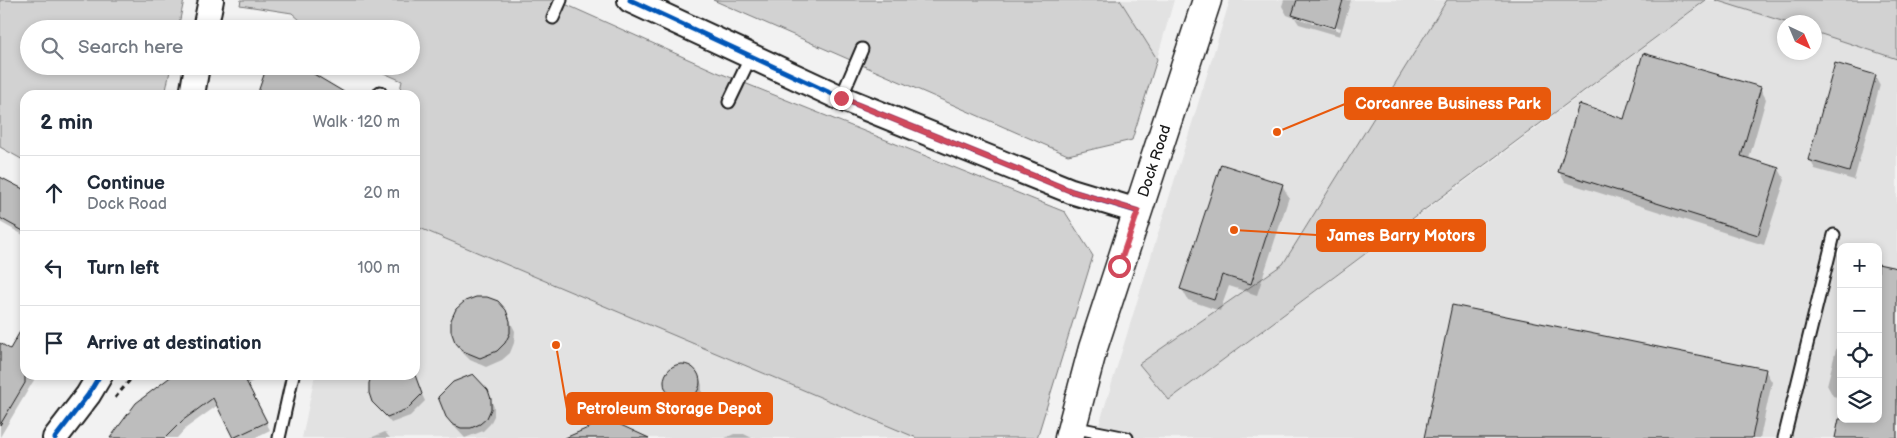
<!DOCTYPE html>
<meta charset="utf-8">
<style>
:root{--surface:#fff;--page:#f2f2f3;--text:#1f2937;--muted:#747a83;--line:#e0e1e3}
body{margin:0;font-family:"Balsamiq Sans",sans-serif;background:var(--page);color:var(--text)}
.controls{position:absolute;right:15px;bottom:15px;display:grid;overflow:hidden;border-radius:10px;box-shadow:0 2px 8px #0003}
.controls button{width:45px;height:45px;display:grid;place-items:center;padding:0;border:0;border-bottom:1px solid var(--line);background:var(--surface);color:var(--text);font:25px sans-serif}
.compass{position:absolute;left:1777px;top:15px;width:45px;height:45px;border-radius:50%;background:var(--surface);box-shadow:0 2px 8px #0003;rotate:136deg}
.stop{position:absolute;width:15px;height:15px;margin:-11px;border:4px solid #d1495b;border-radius:50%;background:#fff}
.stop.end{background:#d1495b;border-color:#fff;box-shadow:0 1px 5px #0008}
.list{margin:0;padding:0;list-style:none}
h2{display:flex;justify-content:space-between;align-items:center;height:65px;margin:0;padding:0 20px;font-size:21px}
h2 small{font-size:16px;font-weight:400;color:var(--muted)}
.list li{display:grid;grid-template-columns:32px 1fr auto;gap:15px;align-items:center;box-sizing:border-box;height:75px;padding:0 20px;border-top:1px solid var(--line)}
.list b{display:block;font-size:19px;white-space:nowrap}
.list p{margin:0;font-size:16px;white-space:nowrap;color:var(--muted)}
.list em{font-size:16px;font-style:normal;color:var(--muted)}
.icon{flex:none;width:28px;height:28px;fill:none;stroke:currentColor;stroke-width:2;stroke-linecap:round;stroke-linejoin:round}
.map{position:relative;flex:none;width:1897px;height:438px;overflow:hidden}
.search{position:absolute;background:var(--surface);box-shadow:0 2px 8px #0003;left:20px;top:20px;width:400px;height:55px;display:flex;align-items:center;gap:12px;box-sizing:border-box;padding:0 18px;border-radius:28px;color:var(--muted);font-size:19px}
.panel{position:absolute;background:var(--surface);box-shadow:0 2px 8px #0003;left:20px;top:90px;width:400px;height:290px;border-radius:15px}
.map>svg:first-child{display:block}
.built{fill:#e2e2e2;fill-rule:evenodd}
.green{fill:#d2d2d2;stroke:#777}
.shadow{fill:#0003;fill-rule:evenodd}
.building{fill:#bdbdbd;stroke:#1c1c1c}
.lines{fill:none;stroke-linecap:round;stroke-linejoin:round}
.lane-casing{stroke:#1c1c1c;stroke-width:15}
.street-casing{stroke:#1c1c1c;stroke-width:28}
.secondary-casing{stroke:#1c1c1c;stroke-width:31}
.path{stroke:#1c1c1c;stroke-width:3;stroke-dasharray:5 4;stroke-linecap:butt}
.lane{stroke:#fff;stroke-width:11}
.street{stroke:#fff;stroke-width:24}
.secondary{stroke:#fff;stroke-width:28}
.cycleway-casing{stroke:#fff;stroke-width:8}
.cycleway{stroke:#0057b8;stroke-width:5}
.route{stroke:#d1495b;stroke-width:6}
.labels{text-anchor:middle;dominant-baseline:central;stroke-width:4;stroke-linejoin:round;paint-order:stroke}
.street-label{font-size:15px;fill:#1c1c1c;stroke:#fff}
.leader{fill:none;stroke:#e8590c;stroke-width:2}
.callout-dot{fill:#e8590c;stroke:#fff;stroke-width:2}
.callout{fill:#e8590c;stroke:#e8590c;stroke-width:2}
.callout-label{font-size:16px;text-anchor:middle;font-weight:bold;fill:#fff}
</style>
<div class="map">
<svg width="1897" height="438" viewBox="0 0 1897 438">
<rect width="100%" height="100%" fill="#f2f2f2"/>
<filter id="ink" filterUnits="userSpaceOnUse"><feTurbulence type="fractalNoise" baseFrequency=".02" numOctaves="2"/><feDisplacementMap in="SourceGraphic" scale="10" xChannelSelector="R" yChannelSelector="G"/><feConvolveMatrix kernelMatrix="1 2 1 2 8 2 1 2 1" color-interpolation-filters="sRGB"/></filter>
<g filter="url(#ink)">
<g class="built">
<path d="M1120,0H1174L1157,59Z"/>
<path d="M1230,0H1447L1283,264L1139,364L1169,400L1490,163L1707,0H1715L1785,22L1784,52H1814L1815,32L1897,59V438H1095ZM1841,247H1878V419H1841Z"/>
<path d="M415,226L917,438H302L315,375H415Z"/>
</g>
<g class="green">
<path d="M0,0H184L178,29H29V66H171L165,95H25V161L0,147Z"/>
<path d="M241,0H556L717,72L1065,212L1093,256L1037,438H917L415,226V95H399L402,81L368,66H411V29H310L292,13L240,5Z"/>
<path d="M713,0H1120L1157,59L1132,140L1068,155Z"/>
<path d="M1447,0H1706L1169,400L1139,364L1283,264Z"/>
<path d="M1715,0H1897V59L1815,32L1814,22H1785Z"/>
</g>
<g class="shadow">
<path d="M1284,0H1351L1340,36L1299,24L1295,18L1287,15L1282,6ZM1296,15L1341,28L1340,31L1296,18Z"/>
<path d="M273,66H325L318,78L346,95H258Z"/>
<path d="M1875,76L1880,85L1854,180L1815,169L1810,160Z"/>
<path d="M1760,88L1766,99L1749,159L1779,169L1785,180L1764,245L1565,182L1559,172L1625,120Z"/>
<path d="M0,178L25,192V236L0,222Z"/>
<path d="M1282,185L1289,197L1257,295L1229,286L1220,311L1188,300L1182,289Z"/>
<path d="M505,311L515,331L514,343L510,353L502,360L486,367L470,360L462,352L456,342Z"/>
<path d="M25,325V375H37L0,437V353L10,350Z"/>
<path d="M1841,330V398L1833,396L1827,385Z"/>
<path d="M676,367H687L696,373L700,380L702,385V396L695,404L689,406L679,404L667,389L666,384L668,373Z"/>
<path d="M1765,370L1772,382L1760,438H1426Z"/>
<path d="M175,375H267L247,384L270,430L254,438H234L218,405L186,428L177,438H111Z"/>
<path d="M374,375H413L425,401L410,416L391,423L373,401Z"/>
<path d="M487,391L494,407V416L490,424L483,431L465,438L451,423L447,416Z"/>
<path d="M385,432L390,438H370Z"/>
<path d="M734,434H744L752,438H725Z"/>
</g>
<g class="building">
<path d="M1297,0H1343L1335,28L1292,15Z"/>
<path d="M1643,53L1761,87L1741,156L1779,168L1758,235L1558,172L1579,104L1624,119Z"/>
<path d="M1835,63L1876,75L1849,172L1808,160Z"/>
<path d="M267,66H316L312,73L349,95H257Z"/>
<path d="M1221,164L1283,184L1251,284L1222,275L1214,300L1180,289Z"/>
<path d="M0,177L25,190V232L0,218Z"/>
<path d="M1878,264L1897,268V438H1835L1839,419H1878Z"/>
<path d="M476,297H487L498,301L506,310L510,321V333L505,343L497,351L480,358L463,351L455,342L451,331V320L456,309L465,301Z"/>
<path d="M1452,305L1766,369L1752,438H1424Z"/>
<path d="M25,323V383L0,425V343L10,349Z"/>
<circle cx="682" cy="382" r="18"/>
<path d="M473,374L488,390L491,399V409L487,418L480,424L471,428H461L452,424L446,417L438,397L453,382Z"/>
<path d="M173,375H243L267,422L233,438L213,398L182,421L165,438H110L136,403Z"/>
<path d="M372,375H415L422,394L407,409L387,417L372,402L369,393V383Z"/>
<path d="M604,421H612L649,438H565Z"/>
</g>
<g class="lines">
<g class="lane-casing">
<g id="lane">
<path d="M553,18L561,0"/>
<path d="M380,95V92"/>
<path d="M841,98L862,49"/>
<path d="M729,102L751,56"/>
<path d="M1072,427L1127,438"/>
<path d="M279,438L293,375"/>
<path d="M1784,438L1834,235"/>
</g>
</g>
<g class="street-casing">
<g id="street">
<path d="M630,0L841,98L1071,191L1137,211"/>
<path d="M205,29L211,0"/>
<path d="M192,95L197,66"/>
<path d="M55,438L88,395L100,375"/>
</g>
</g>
<g class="secondary-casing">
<g id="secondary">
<path id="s1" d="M1069,438L1093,348L1207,0"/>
</g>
</g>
<path class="path" d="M115,398L134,375"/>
<use href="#lane" class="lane"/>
<use href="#street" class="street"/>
<use href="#secondary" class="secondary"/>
<g class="cycleway-casing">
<g id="cycleway">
<path d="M630,0L841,98L1071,191L1137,211"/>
<path d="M55,438L88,395L100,375"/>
</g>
</g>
<use href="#cycleway" class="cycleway"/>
</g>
</g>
<g class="lines" filter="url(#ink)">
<path class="route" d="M841,98L1071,191L1138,211L1119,266"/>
</g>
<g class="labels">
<g class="street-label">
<text stroke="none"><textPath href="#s1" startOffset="290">Dock Road</textPath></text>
</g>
</g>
<path class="leader" d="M1277 132L1345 104M1234 230L1317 235M556 345L567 409"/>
<g class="callout-dot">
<circle cx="1277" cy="132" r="5"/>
<circle cx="1234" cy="230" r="5"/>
<circle cx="556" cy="345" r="5"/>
</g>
<g class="callout">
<rect x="1345" y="88" width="205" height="31" rx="5"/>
<rect x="1317" y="220" width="168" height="31" rx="5"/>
<rect x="567" y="393" width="205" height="31" rx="5"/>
</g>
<g class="callout-label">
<text x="1448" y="109">Corcanree Business Park</text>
<text x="1401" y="241">James Barry Motors</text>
<text x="669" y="414">Petroleum Storage Depot</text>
</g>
</svg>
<div class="controls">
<button>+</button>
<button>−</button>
<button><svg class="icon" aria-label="locate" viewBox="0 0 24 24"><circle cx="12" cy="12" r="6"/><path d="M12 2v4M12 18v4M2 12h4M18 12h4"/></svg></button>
<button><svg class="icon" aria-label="layers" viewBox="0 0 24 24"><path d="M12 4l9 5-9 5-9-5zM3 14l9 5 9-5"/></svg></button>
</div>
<svg class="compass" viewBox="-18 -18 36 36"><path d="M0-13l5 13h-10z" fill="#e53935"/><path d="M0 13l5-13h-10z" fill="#747a83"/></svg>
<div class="stop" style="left:1119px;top:266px"></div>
<div class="stop end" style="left:841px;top:98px"></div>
<div class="search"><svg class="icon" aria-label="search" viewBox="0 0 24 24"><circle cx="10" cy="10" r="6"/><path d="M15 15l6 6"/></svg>Search here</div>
<section class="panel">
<h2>2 min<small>Walk · 120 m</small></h2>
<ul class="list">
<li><svg class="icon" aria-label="ahead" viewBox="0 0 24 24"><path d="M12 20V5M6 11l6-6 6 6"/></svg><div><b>Continue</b><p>Dock Road</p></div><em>20 m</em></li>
<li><svg class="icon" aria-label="left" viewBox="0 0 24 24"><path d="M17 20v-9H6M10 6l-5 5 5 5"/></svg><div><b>Turn left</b></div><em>100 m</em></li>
<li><svg class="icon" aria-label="arrive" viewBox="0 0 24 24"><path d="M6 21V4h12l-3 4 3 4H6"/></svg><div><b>Arrive at destination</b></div></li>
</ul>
</section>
</div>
